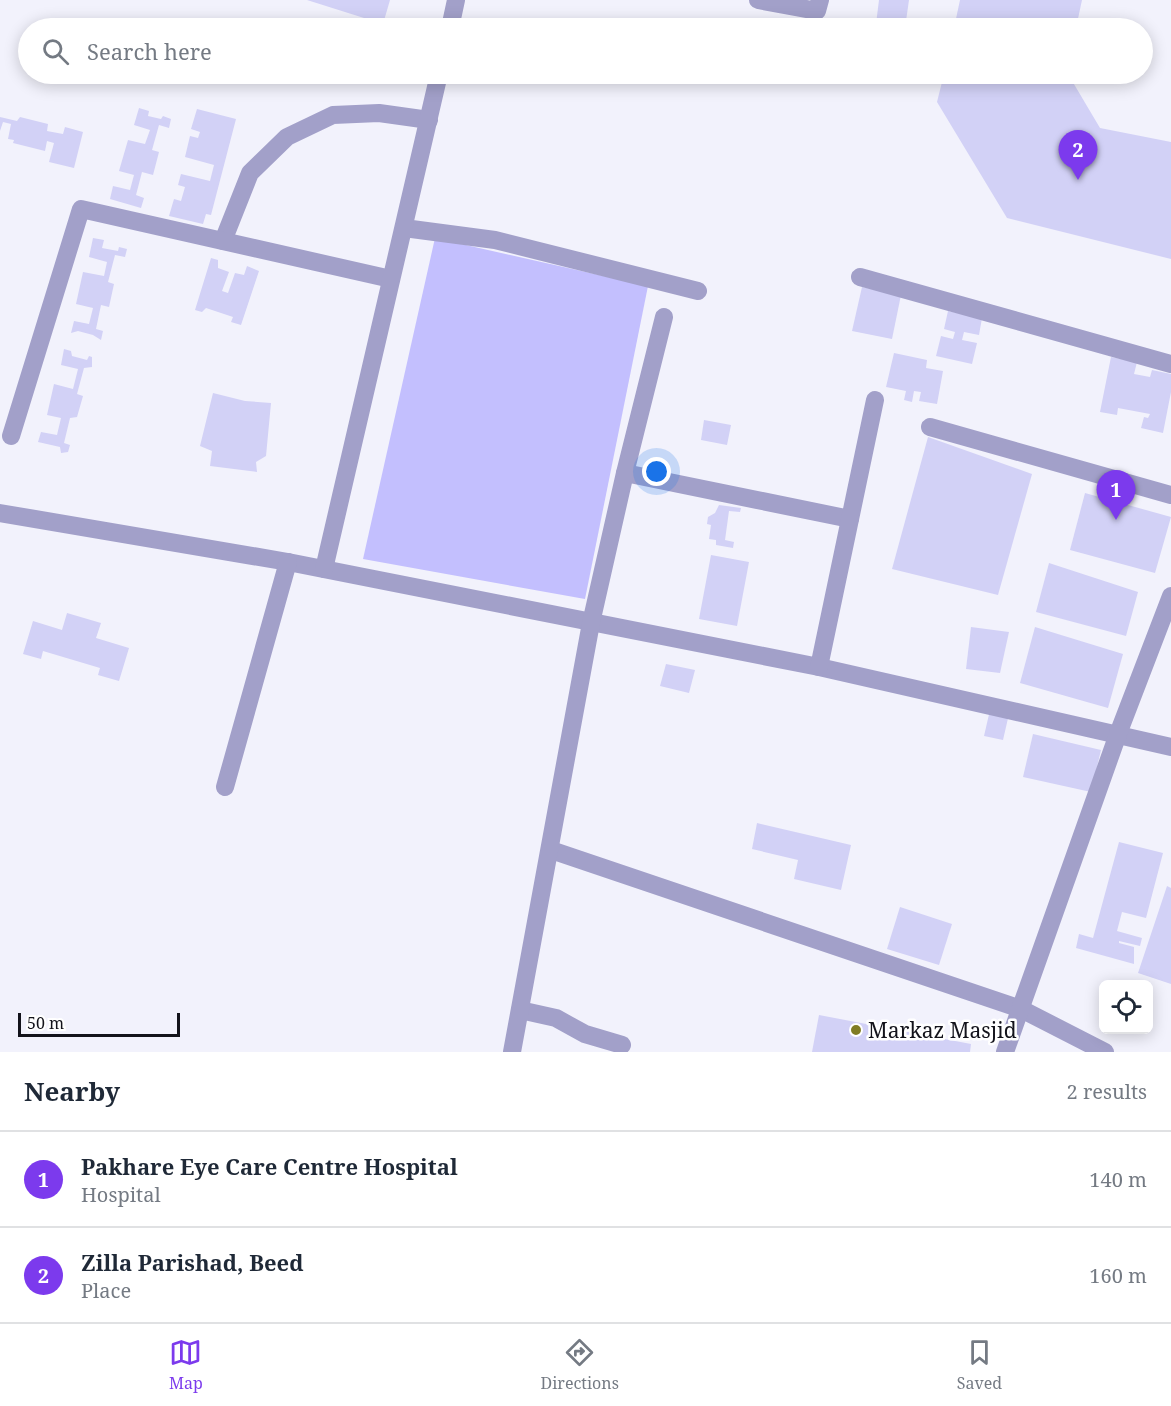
<!DOCTYPE html>
<style>
:root{--surface:#fff;--page:#f2f2f3;--text:#1f2937;--muted:#747a83;--line:#e0e1e3;--accent:#7c3aed}
body{margin:0;font-family:"Noto Serif",serif;background:var(--page);color:var(--text)}
.controls{position:absolute;right:18px;bottom:18px;display:grid;overflow:hidden;border-radius:9px;box-shadow:0 3px 15px #0003}
.controls button{width:54px;height:54px;display:grid;place-items:center;padding:0;border:0;border-bottom:2px solid var(--line);background:var(--surface);color:var(--text);font:30px sans-serif}
.scale{position:absolute;left:18px;bottom:15px;width:162px;box-sizing:border-box;padding-left:6px;border:3px solid #13131b;border-top:0;font-size:16px;line-height:21px;white-space:nowrap;color:#13131b;-webkit-text-stroke:4px #fff;paint-order:stroke}
.you{position:absolute;left:657px;top:472px;width:21px;height:21px;margin:-15px;border:4px solid #fff;border-radius:50%;background:#1a73e8;box-shadow:0 0 0 9px #1a73e833}
.badge{display:grid;place-items:center;width:39px;height:39px;border-radius:50%;background:var(--accent);color:#fff;font-size:20px;font-weight:700}
.pin{position:absolute;translate:-50% -50px;filter:drop-shadow(0 2px 3px #0008)}
.pin::after{content:'';position:absolute;top:32px;width:21px;height:18px;background:inherit;clip-path:polygon(0 0,100% 0,50% 100%)}
.list{margin:0;padding:0;list-style:none}
h2{display:flex;justify-content:space-between;align-items:center;height:78px;margin:0;padding:0 24px;font-size:26px}
h2 small{font-size:20px;font-weight:400;color:var(--muted)}
.list li{display:grid;grid-template-columns:39px 1fr auto;gap:18px;align-items:center;box-sizing:border-box;height:96px;padding:0 24px;border-top:2px solid var(--line)}
.list b{display:block;font-size:22px;white-space:nowrap}
.list p{margin:0;font-size:20px;white-space:nowrap;color:var(--muted)}
.list em{font-size:20px;font-style:normal;color:var(--muted)}
.icon{flex:none;width:33px;height:33px;fill:none;stroke:currentColor;stroke-width:2;stroke-linecap:round;stroke-linejoin:round}
.map{position:relative;flex:none;width:1171px;height:1052px;overflow:hidden}
.search{position:absolute;background:var(--surface);box-shadow:0 3px 15px #0003;left:18px;right:18px;top:18px;height:66px;display:flex;align-items:center;gap:15px;box-sizing:border-box;padding:0 21px;border-radius:33px;color:var(--muted);font-size:22px}
.sheet{height:270px;background:var(--surface)}
nav{display:flex;justify-content:space-around;align-items:center;box-sizing:border-box;height:84px;border-top:2px solid var(--line);background:var(--surface);font-size:16px;color:var(--muted)}
nav a{display:grid;justify-items:center;gap:3px}
nav .on{color:var(--accent)}
.map>svg:first-child{display:block}
.green{fill:#c3bffe}
.building{fill:#d2d1f6}
.lines{fill:none;stroke-linecap:round;stroke-linejoin:round}
.minor{stroke:#a2a0c9;stroke-width:18}
.poi-dot{fill:#807c24;stroke:#fff;stroke-width:2}
.labels{text-anchor:middle;dominant-baseline:central;stroke-width:5;stroke-linejoin:round;paint-order:stroke}
.poi-label{font-size:21px;fill:#13131b;stroke:#fff;text-anchor:start}
</style>
<div class="map">
<svg width="1171" height="1052" viewBox="0 0 1171 1052">
<rect width="100%" height="100%" fill="#f2f2fc"/>
<path class="green" d="M435,238L648,286L585,599L363,559Z"/>
<g class="building">
<path d="M307,0H390L383,24Z"/>
<path d="M879,0H909L905,28L876,24Z"/>
<path d="M960,0H1082L1076,28H954Z"/>
<path d="M944,74H1068L1100,128L1171,142V259L1007,218L937,102Z"/>
<path d="M139,108L149,111L148,116L161,119L163,116L171,119L169,128L159,125L152,150L159,152L153,175L142,172L136,195L144,198L141,208L110,199L113,186L130,190L134,175L119,171L128,140L145,144L150,130L134,125Z"/>
<path d="M197,109L236,119L211,215L206,214L203,224L169,216L174,199L181,201L185,187L178,185L181,174L210,181L214,165L185,157L190,136L198,138L200,132L191,129Z"/>
<path d="M0,117L17,121L20,117L48,124L47,131L63,134L65,127L83,132L74,168L49,162L54,143L47,141L45,151L13,143L14,140L8,139L11,124L3,122L0,131Z"/>
<path d="M93,238L104,240L102,248L118,251L119,247L127,249L125,257L115,255L108,282L114,284L109,307L101,305L96,329L103,331L101,340L93,335L78,331L71,333L74,321L89,324L93,308L76,304L83,272L104,276L107,262L89,257Z"/>
<path d="M211,258L218,260V268L229,272L222,291L228,293L235,273L244,275L247,266L259,271L241,325L231,322L233,317L206,308L202,312L195,310Z"/>
<path d="M862,287L901,295L892,339L852,331Z"/>
<path d="M948,311L982,318L979,335L964,332L962,340L977,343L972,364L936,356L941,336L953,339L955,332L944,329Z"/>
<path d="M64,349L71,351L72,356L87,360L89,356L92,357V367L84,368L77,394L83,396L77,417L70,418L64,443L70,445L68,452L61,453L60,447L38,442L41,432L57,435L61,418L47,415L54,384L73,389L78,369L61,365Z"/>
<path d="M894,353L927,360L926,368L943,371L937,404L919,401L921,392L914,391L912,402L904,400L906,391L886,387Z"/>
<path d="M1111,357L1137,362L1134,374L1150,377L1152,370L1171,374V392L1163,433L1141,428L1144,417L1148,418L1150,414L1118,408L1117,415L1100,412Z"/>
<path d="M213,393L245,401L271,403L266,456L256,462L257,472L210,466L212,451L200,446Z"/>
<path d="M704,420L731,425L727,445L701,440Z"/>
<path d="M928,437L1032,474L998,595L892,569Z"/>
<path d="M1085,493L1171,517L1155,573L1070,550Z"/>
<path d="M719,505L741,508L740,512L729,511L725,540L734,542L733,548L716,545V540L709,539L711,525L707,524L708,517L715,513Z"/>
<path d="M711,555L749,562L737,626L699,619Z"/>
<path d="M1049,563L1138,592L1126,636L1036,612Z"/>
<path d="M67,613L101,623L96,638L129,648L119,681L98,675L100,668L43,651L41,659L23,654L33,621L62,630Z"/>
<path d="M971,627L1009,632L1000,673L966,669Z"/>
<path d="M1035,627L1123,654L1108,708L1020,683Z"/>
<path d="M666,664L695,670L689,693L660,686Z"/>
<path d="M990,710L1009,714L1003,740L984,736Z"/>
<path d="M1033,734L1101,750L1091,792L1023,777Z"/>
<path d="M757,823L851,845L841,890L794,879L798,860L752,849Z"/>
<path d="M1119,842L1163,853L1146,918L1122,912L1117,931L1142,938L1140,946L1119,941V943L1134,947V964L1076,948L1079,934L1093,938Z"/>
<path d="M1167,886L1171,888V984L1138,973Z"/>
<path d="M900,907L952,924L939,965L887,949Z"/>
<path d="M819,1015L971,1044L970,1052H812Z"/>
</g>
<g class="lines">
<g class="minor">
<path d="M758,0L817,11L820,0"/>
<path d="M450,28L456,0"/>
<path d="M404,228L495,240L698,291"/>
<path d="M223,241L250,173L287,137L333,115L379,113L429,120"/>
<path d="M860,277L1171,364"/>
<path d="M930,427L1171,495"/>
<path d="M11,436L81,209L391,279"/>
<path d="M625,473L850,519"/>
<path d="M0,513L288,562L819,667L1171,747"/>
<path d="M324,569L439,74"/>
<path d="M819,667L875,400"/>
<path d="M225,787L288,562"/>
<path d="M551,850L1021,1009L1105,1052"/>
<path d="M520,1010L556,1018L585,1034L622,1045"/>
<path d="M512,1052L591,623L625,473L664,317"/>
<path d="M1005,1052L1118,734L1171,596"/>
</g>
</g>
<circle class="poi-dot" cx="856" cy="1030" r="6"/>
<g class="labels">
<g class="poi-label">
<text x="868" y="1030">Markaz Masjid</text>
</g>
</g>
</svg>
<div class="controls">
<button><svg class="icon" aria-label="locate" viewBox="0 0 24 24"><circle cx="12" cy="12" r="6"/><path d="M12 2v4M12 18v4M2 12h4M18 12h4"/></svg></button>
</div>
<div class="scale">50 m</div>
<div class="you"></div>
<div class="pin badge" style="left:1116px;top:520px">1</div>
<div class="pin badge" style="left:1078px;top:180px">2</div>
<div class="search"><svg class="icon" aria-label="search" viewBox="0 0 24 24"><circle cx="10" cy="10" r="6"/><path d="M15 15l6 6"/></svg>Search here</div>
</div>
<section class="sheet">
<h2>Nearby<small>2 results</small></h2>
<ul class="list">
<li><span class="badge">1</span><div><b>Pakhare Eye Care Centre Hospital</b><p>Hospital</p></div><em>140 m</em></li>
<li><span class="badge">2</span><div><b>Zilla Parishad, Beed</b><p>Place</p></div><em>160 m</em></li>
</ul>
</section>
<nav>
<a class="on"><svg class="icon" aria-label="map" viewBox="0 0 24 24"><path d="M3 6l6-2 6 2 6-2v14l-6 2-6-2-6 2zM9 4v14M15 6v14"/></svg>Map</a>
<a><svg class="icon" aria-label="directions" viewBox="0 0 24 24"><path d="M12 3l9 9-9 9-9-9zM9 14v-3h6M13 9l2 2-2 2"/></svg>Directions</a>
<a><svg class="icon" aria-label="saved" viewBox="0 0 24 24"><path d="M7 4h10v16l-5-4-5 4z"/></svg>Saved</a>
</nav>
